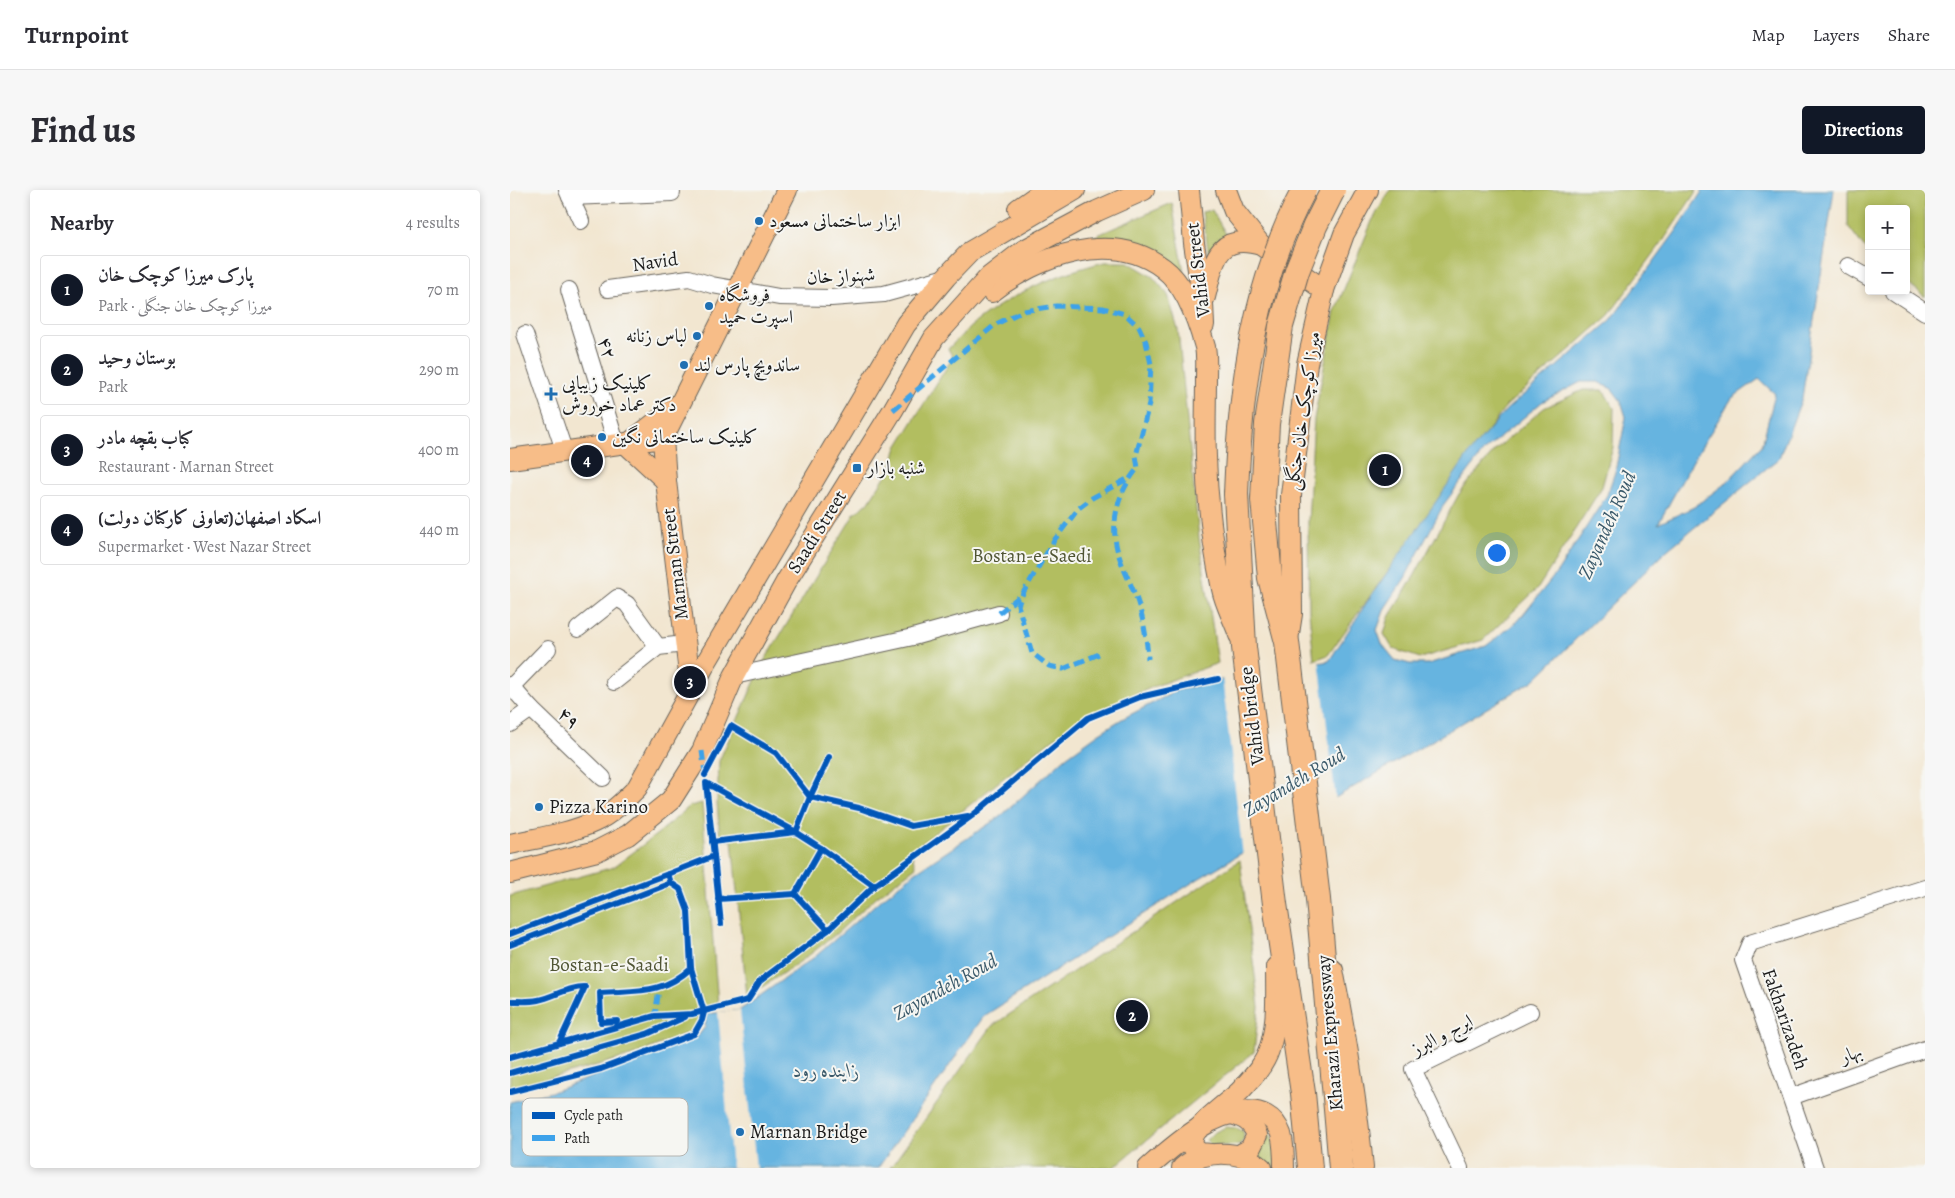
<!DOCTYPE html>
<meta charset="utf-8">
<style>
:root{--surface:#fff;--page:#f7f7f7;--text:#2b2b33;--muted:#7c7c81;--line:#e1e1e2;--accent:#111827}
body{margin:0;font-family:Alegreya,Amiri,serif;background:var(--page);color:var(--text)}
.controls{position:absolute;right:15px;top:15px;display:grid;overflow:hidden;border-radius:5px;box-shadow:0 2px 8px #0003}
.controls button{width:45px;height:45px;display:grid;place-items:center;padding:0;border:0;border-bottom:1px solid var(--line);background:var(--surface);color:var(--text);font:25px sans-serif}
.you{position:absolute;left:986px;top:362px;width:18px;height:18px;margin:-12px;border:4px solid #fff;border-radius:50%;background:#1a73e8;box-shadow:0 0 0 8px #1a73e833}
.badge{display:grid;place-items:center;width:32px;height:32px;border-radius:50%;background:var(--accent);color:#fff;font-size:16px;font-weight:700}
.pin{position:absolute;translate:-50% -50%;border:2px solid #fff;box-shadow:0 1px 5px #0006}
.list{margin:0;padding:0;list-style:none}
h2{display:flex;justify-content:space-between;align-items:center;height:65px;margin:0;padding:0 20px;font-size:21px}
h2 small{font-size:16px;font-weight:400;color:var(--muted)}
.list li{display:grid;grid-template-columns:32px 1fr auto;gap:15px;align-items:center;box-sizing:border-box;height:70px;margin:0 10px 10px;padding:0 10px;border:1px solid var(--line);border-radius:5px}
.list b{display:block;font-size:19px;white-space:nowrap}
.list p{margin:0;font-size:16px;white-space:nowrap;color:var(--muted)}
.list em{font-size:16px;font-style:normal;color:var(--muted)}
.map{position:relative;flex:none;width:1415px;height:978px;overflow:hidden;border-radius:5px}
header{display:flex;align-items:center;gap:30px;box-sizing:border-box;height:70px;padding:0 25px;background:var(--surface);border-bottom:1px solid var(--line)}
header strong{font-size:24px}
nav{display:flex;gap:28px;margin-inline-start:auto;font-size:18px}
.intro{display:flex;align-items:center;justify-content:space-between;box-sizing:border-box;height:120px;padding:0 30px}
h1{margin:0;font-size:35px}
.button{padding:12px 22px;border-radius:5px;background:var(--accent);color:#fff;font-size:18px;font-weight:700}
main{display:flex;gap:30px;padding:0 30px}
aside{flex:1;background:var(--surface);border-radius:5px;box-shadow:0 2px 8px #0003}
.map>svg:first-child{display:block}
.green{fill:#b2be60;stroke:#676d3e}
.water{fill:#66b4e0;stroke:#41687e;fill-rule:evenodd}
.pier{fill:#f2e6d0}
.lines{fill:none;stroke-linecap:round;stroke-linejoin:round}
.minor-casing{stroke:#67635b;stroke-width:18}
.major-casing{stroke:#67635b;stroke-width:22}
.highway-casing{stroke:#67635b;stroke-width:26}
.minor{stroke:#fff;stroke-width:16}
.major{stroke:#f7bd88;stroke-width:20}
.highway{stroke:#f7bd88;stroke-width:24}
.highway-bridge-casing{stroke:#67635b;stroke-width:26;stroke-linecap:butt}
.highway-bridge{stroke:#f7bd88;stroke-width:24}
.quiet{stroke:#3da2ea;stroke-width:5;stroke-dasharray:10 5;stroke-linecap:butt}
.cycleway-casing{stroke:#f6f6f2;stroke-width:9}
.cycleway{stroke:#0057b8;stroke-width:6}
.poi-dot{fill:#1f6fb2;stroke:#f6f6f2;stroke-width:2}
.labels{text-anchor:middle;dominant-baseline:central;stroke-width:4;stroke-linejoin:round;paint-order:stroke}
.poi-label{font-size:19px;fill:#1c1c1c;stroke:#f6f6f2;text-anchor:start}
.street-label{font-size:19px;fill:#1c1c1c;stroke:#f6f6f2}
.park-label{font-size:19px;fill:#505534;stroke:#f6f6f2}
.water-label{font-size:20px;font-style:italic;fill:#3a596a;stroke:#f6f6f2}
.key{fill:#f6f6f2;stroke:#b5b5b2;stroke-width:1}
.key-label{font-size:14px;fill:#1c1c1c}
</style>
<header>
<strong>Turnpoint</strong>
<nav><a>Map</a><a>Layers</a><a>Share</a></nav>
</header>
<div class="intro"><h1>Find us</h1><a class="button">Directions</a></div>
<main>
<aside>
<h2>Nearby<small>4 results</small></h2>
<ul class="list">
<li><span class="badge">1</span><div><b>پارک میرزا کوچک خان</b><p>Park · میرزا کوچک خان جنگلی</p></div><em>70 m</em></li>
<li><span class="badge">2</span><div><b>بوستان وحید</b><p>Park</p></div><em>290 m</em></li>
<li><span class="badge">3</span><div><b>کباب بقچه مادر</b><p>Restaurant · Marnan Street</p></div><em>400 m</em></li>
<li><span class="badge">4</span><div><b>اسکاد اصفهان(تعاونی کارکنان دولت)</b><p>Supermarket · West Nazar Street</p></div><em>440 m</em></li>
</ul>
</aside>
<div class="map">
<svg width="1415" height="978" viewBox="0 0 1415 978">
<rect width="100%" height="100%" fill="#f6f6f2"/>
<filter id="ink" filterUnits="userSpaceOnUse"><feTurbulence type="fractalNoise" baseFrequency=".02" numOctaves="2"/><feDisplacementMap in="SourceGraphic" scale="10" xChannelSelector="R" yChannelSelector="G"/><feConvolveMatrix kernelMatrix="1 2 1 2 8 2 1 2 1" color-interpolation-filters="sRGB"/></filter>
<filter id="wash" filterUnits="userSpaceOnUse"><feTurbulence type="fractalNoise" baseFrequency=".0096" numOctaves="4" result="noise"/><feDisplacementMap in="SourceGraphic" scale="20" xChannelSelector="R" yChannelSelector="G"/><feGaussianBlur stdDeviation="1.12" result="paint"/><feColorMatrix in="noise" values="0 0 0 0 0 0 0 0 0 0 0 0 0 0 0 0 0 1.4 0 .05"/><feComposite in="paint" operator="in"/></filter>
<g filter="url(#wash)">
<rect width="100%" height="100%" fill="#f2e6d0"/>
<g class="green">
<path d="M880,0H1187L1153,51L1099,125L996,216L818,465L804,470L799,422L798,332L804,229L825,121L862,31Z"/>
<path d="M1338,0H1415V107L1396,91V19H1359V64L1338,36Z"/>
<path d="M662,13L676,93L664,78L645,61L633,55L605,47L576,50Z"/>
<path d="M702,20L717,46L699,65L692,22Z"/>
<path d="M595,72H618L643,87L658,105L668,140L689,348L708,473L645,496L582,524L536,554L401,662L406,677L366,707L326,744L294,769L237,807L222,650H210L207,612L209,571L253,473L345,323L358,313L381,277L387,257L443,167L438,159C447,150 456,140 466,132C505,102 548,83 595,72Z"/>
<path d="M1073,200H1093L1104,218L1103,257L1092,297L1028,398L973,450L910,468L883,459L874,444L879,427L902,390L949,304L985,260L1034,218Z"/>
<path d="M192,613L208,815L191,817L188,835L182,841L124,865L0,899V706L104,677L151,641L180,616Z"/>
<path d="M730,670L749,817L744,862L603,978H380L482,836Z"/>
<path d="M746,932C767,945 765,955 767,978H760L744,962Z"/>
<path d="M716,937L726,938L733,941C739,961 714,955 701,955L696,950L703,943Z"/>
</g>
<path class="water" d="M1193,0H1324L1292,208L1269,268L1156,361L1023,491L688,689L474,826L368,978H0V912L45,901L188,846L195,837L196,824L230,820L306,766L368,712L406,682L491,626L556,567L588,544L612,529L668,500L711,490L819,471L859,409L960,262L997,219L1101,130L1167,40ZM1249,189L1265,204L1252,255L1216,293L1184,317L1148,334L1185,267L1222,208ZM1071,192H1088L1102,199L1111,211L1116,227L1105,282L1097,305L1048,381L1009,430L976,456L918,474H900L885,470L872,454L867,440L875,418L895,388L934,314L974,261L1032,212Z"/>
<g class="pier">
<path d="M809,470L826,611L733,666L712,487Z"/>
<path d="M230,820L246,978H222L208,822Z"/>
</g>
</g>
<g filter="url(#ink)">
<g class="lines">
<g class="minor-casing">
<g id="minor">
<path d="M57,0L71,31"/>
<path d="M60,7L162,3"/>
<path d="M1338,76L1359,88"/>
<path d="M98,99L179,88L202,95L269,107L321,108L374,104L436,87"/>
<path d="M59,100L107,256"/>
<path d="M1383,101L1415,122"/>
<path d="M15,144L55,263"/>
<path d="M68,439L107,408L117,414L148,457"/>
<path d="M224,486L403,447L489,423"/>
<path d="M104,492L148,457L175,454"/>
<path d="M0,495L21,519L93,588"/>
<path d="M1,497L38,459"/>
<path d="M0,534L21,519"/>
<path d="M1281,907L1415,859"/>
<path d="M950,978L903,879L1020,822"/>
<path d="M1305,978L1233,770L1240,753L1415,698"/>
</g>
</g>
<g class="major-casing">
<g id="major">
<path d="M679,0L684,53L693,113L694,135"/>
<path d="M716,0L724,21L751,55L814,100"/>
<path d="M508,19L535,0"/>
<path d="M482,102C527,66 602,39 653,78C676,95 688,131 695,157C697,166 696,178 696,187C696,214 695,241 696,267C697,310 703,356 712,399C715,414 724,430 729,445"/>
<path d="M695,107C704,72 706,42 751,55"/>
<path d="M119,253L167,216"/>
<path d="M117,255L156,291"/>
<path d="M0,269L153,248"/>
<path d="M778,450L782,424L781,305L797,174L814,100L834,44L858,0"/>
<path d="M181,500L156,291L153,248L277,0"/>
<path d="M0,654C27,648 58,644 84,632C100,625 115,610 127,598L197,471L396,134L436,87L461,61L565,0"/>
<path d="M0,683L87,661L118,645L161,610L192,561L224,486L277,390L383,220L424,148L479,87L514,60L587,21L634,0"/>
<path d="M823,780C836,846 847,911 853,978"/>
<path d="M721,924C735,928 741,931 747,945L740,959L729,965"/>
<path d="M701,964L690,963L683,957C683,954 682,952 683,949C685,935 719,912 730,901C741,889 754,876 759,860C768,834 766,805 766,777"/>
<path d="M638,978C654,964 671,949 689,938C713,923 758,907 771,944C774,955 774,967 774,978"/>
<path d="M672,978C694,959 730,959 752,978"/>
</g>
</g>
<g class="highway-casing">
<g id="highway">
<path d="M726,304L734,457L765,714L793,903L800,978"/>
<path d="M753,309L760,388L777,452L808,709L831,978"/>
</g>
</g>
<use href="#minor" class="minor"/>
<use href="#major" class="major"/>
<use href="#highway" class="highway"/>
<g class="highway-bridge-casing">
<g id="highway-bridge">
<path d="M726,304C730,199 744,94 794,0"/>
<path d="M753,309L757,234L771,136L787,81L805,36L823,0"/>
</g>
</g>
<use href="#highway-bridge" class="highway-bridge"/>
<g class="quiet">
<path d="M383,220L486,134L513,121L546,116L593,118L615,124L629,137L636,152L641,174L639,214L626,266L628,278C609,300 600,330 607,359C612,378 622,395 628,413C634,432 637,450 638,469"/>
<path d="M489,423L511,405"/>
<path d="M589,464L553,479L539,476L522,463L508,415L513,403L545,349L569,318L582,308L619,288"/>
<path d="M192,561L195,583"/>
<path d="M142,827L145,826L149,799"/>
</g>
<g class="cycleway-casing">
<g id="cycleway">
<path d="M319,567L300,607L349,618L401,636L458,626"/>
<path d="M202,652L286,642L311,658L285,704L318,740"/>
<path d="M311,658L364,696"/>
<path d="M204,666L211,734"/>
<path d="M208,709L285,704"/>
<path d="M0,744L158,684"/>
<path d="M0,755L161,693L158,684L204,666L196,593L286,642L300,607L266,563L221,536L195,585"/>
<path d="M0,811C9,811 19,812 28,810C44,807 59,796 75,797L49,853"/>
<path d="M107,831L91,832L90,803C127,800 152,805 181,778L178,721L170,699L161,693"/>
<path d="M0,867L145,826L182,824L238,810L250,791L318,740L364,696L463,625L578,528L630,507L708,489"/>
<path d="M0,883L137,844L175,827"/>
<path d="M0,902L91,879L184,844L192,830L194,822L181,778"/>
</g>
</g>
<use href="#cycleway" class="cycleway"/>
</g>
</g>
<g class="poi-dot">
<circle cx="249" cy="31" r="5"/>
<circle cx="199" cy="116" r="5"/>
<circle cx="187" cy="146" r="5"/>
<circle cx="174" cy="175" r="5"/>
<path d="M38.5 196.5h5v5h5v5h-5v5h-5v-5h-5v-5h5z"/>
<circle cx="92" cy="247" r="5"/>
<rect x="342" y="273" width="10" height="10" rx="2.5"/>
<circle cx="29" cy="617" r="5"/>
<circle cx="230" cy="942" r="5"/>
</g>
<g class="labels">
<g class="poi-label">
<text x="259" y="31">ابزار ساختمانی مسعود</text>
<text x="209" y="105">فروشگاه<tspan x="209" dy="22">اسپرت حمید</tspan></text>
<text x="177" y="146" text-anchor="end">لباس زنانه</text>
<text x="184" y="175">ساندویچ پارس لند</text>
<text x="52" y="193">کلینیک زیبایی<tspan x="52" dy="22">دکتر عماد خوروش</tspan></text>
<text x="102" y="247">کلینیک ساختمانی نگین</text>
<text x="357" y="278">شنبه بازار</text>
<text x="39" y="617">Pizza Karino</text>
<text x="240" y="942">Marnan Bridge</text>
</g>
<g class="street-label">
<text transform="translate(145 72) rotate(-8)">Navid</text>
<text transform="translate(688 80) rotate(-97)">Vahid Street</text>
<text transform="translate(331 86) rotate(-3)">شهنواز خان</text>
<text transform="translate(97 158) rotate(73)">۴۲</text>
<text transform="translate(793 221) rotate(-82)">میرزا کوچک خان جنگلی</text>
<text transform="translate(307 342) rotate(-58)">Saadi Street</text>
<text transform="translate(165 374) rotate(-97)">Marnan Street</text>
<text transform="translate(742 526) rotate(-97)">Vahid bridge</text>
<text transform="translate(59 528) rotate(44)">۴۹</text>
<text transform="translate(1275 829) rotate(71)">Fakharizadeh</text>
<text transform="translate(820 843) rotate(-95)">Kharazi Expressway</text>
<text transform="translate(932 845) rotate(-28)">ایرج و البرز</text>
<text transform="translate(1341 864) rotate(-20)">بهار</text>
</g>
<g class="park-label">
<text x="522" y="366">Bostan-e-Saedi</text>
<text x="99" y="775">Bostan-e-Saadi</text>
</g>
<g class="water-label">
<text transform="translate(1097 335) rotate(-66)">Zayandeh Roud</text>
<text transform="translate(784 592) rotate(-31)">Zayandeh Roud</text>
<text transform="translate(435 797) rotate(-29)">Zayandeh Roud</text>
<text x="316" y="880">زاینده رود</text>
</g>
</g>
<rect x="12" y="908" width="166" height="58" rx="8" class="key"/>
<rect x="22" y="922" width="23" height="7" fill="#0057b8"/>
<rect x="22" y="945" width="23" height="6" fill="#3da2ea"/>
<g class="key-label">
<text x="54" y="930">Cycle path</text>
<text x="54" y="953">Path</text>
</g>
</svg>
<div class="controls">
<button>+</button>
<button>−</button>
</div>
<div class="you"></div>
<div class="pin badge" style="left:875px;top:280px">1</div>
<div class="pin badge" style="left:622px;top:826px">2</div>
<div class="pin badge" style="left:180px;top:492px">3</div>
<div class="pin badge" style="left:77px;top:271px">4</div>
</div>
</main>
